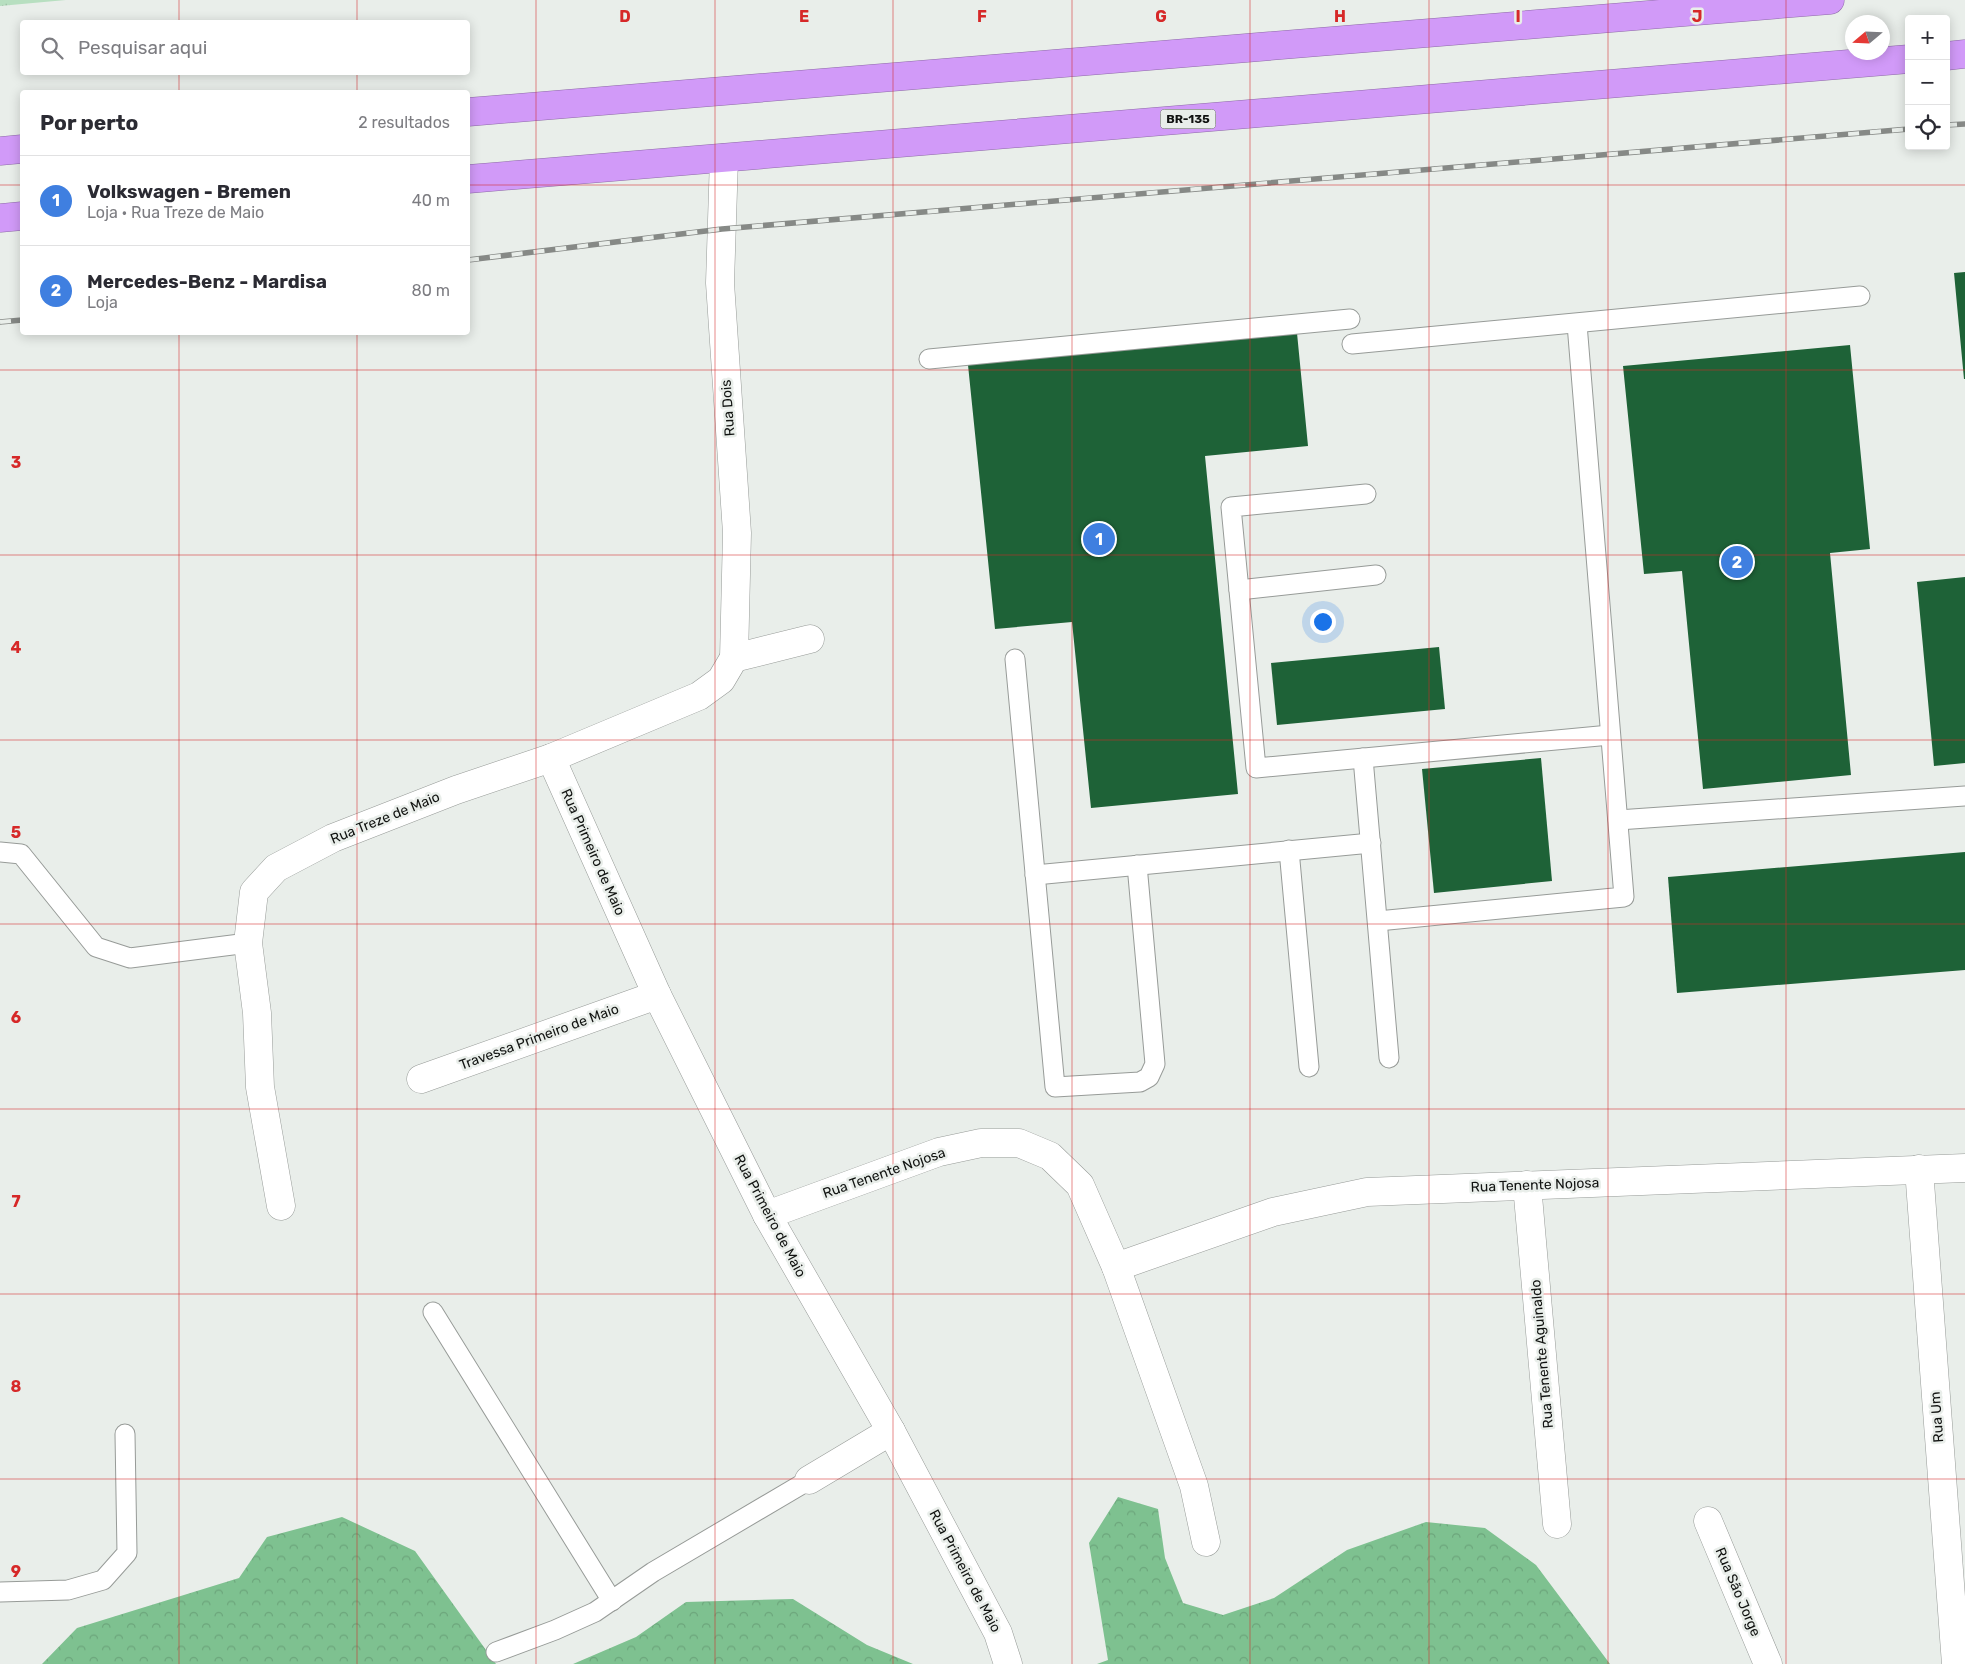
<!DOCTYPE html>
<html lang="pt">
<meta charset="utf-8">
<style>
:root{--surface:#fff;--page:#f7f7f7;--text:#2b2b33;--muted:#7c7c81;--line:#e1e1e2;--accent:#0b8043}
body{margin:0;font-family:Rubik,sans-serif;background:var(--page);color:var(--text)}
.controls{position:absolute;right:15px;top:15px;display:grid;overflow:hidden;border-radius:5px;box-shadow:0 2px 12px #0003}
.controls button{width:45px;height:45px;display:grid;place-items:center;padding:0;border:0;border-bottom:1px solid var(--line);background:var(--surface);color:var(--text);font:25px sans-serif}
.compass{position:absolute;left:1845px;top:15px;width:45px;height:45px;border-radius:50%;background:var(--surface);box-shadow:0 2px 12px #0003;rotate:251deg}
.you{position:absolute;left:1322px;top:621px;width:18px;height:18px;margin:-12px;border:4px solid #fff;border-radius:50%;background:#1a73e8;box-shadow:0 0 0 8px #1a73e833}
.badge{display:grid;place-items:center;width:32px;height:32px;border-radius:50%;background:var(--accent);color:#fff;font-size:16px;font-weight:700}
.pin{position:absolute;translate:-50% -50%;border:2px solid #fff;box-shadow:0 1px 5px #0006}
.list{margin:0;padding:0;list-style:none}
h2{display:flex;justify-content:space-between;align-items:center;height:65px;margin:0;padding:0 20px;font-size:21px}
h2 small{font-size:16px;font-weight:400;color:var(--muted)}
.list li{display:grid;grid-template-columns:32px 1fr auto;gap:15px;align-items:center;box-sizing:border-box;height:90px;padding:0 20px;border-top:1px solid var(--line)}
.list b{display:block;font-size:19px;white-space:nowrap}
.list p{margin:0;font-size:16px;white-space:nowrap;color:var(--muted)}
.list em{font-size:16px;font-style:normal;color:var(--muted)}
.icon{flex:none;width:28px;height:28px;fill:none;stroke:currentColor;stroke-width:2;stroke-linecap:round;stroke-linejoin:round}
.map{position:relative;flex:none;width:1965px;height:1664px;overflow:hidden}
.search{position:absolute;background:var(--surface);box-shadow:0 2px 12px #0003;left:20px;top:20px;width:450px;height:55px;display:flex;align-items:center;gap:12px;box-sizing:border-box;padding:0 18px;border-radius:5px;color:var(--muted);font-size:19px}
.panel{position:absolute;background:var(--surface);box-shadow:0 2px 12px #0003;left:20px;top:90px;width:450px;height:245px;border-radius:5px}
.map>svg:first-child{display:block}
.grass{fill:url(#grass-tufts)}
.forest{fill:url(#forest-crowns)}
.building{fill:#1e6237}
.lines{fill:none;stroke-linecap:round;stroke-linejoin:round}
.lane-casing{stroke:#979b98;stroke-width:21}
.street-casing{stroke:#979b98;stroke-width:29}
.highway-casing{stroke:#8e6ba7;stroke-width:29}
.lane{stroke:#fff;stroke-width:19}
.street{stroke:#fff;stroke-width:28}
.highway{stroke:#d19af8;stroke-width:28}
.rail-casing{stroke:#868986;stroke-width:5.5}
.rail{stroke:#e9eeea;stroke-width:4;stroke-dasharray:11;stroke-linecap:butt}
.grid{fill:none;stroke:#d62828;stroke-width:1;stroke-opacity:0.55}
.labels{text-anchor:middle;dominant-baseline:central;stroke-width:5;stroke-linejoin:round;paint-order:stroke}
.shield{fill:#e9eeea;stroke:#525552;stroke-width:1}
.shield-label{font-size:12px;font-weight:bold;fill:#111311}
.street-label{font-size:14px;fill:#111311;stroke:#e9eeea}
.grid-label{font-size:16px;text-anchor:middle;font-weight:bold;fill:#d62828;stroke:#e9eeea;stroke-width:5;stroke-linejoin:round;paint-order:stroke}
</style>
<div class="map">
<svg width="1965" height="1664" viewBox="0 0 1965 1664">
<defs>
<pattern id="grass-tufts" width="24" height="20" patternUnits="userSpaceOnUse" patternTransform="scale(1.25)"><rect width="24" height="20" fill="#b7dfc0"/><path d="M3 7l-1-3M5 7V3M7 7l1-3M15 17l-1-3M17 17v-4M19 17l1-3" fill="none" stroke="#9cbea4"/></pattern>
<pattern id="forest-crowns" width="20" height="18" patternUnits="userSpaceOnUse" patternTransform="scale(1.25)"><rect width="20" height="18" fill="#7ec190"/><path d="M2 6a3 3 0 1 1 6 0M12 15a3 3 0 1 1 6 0" fill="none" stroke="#6ca57b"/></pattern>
</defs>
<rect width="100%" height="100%" fill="#e9eeea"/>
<path class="grass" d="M0,0H66L0,6Z"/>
<g class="forest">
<path d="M1118,1497L1158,1509L1165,1558L1183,1603L1223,1615L1274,1598L1347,1550L1426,1522L1485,1528L1536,1565L1610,1664H1097L1108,1660L1089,1543Z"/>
<path d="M342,1517L415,1551L496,1664H42L77,1628L239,1578L267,1537Z"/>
<path d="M793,1599L867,1645L913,1664H573L636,1637L686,1602Z"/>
</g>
<g class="building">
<path d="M1965,272V379H1964L1954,273Z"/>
<path d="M1297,333L1308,446L1205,456L1238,794L1091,808L1072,622L995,629L968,365Z"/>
<path d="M1850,345L1870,549L1830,553L1851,775L1703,789L1682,571L1644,574L1623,366Z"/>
<path d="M1965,577V763L1934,766L1917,582Z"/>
<path d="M1439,647L1445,709L1277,725L1271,663Z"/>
<path d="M1541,758L1552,881L1434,893L1422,769Z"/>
<path d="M1965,852V970L1677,993L1668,877Z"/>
</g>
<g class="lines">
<g class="lane-casing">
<g id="lane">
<path d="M1352,344L1860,296"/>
<path d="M929,359L1350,319"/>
<path d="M1366,494L1231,507L1256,768L1610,735"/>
<path d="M1239,590L1376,575"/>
<path d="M1015,659L1055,1087L1140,1082L1149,1077L1155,1064L1137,865"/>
<path d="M1363,758L1389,1058"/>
<path d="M1618,820L1965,796"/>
<path d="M1289,850L1309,1067"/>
<path d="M0,852L21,854L96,947L130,958L248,943"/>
<path d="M1035,875L1371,843"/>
<path d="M1378,921L1624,897L1577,324"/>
<path d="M433,1312L612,1601"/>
<path d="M0,1592L68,1590L103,1580L127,1553L125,1434"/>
<path d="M496,1652L555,1630L595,1612L653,1572L809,1480"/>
</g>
</g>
<g class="street-casing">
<g id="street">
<path d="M724,158L720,283L737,533L734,658"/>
<path d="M551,758L657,995L767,1215L891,1431L998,1633L1008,1664"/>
<path d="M421,1079L657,995"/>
<path d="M1919,1169L1956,1664"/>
<path d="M1527,1185L1557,1524"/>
<path d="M281,1206L260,1087L257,1013L248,943L254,892L276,868L333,838L456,790L551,758L699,696L721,680L734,658L810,639"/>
<path d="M767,1215L939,1152L981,1143H1019L1050,1156L1080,1185L1116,1267L1194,1486L1206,1542"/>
<path d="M1116,1267L1273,1212L1367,1192L1965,1168"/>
<path d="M809,1480L891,1431"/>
<path d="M1708,1521L1768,1664"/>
</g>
</g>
<g class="highway-casing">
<g id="highway">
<path d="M1946,56L1965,54"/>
<path d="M468,112L1830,0"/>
<path d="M0,151L22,149"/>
<path d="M468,179L1909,59"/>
<path d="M0,218L22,216"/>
</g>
</g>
<use href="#lane" class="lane"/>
<use href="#street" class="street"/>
<use href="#highway" class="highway"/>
<g class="rail-casing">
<g id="rail">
<path d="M1946,125L1965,124"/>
<path d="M468,260L722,229L1909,129"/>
<path d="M0,322L22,320"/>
</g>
</g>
<use href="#rail" class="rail"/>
</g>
<path class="grid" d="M179,0V22M357,0V22M536,0V1664M715,0V1664M893,0V1664M1072,0V1664M1250,0V1664M1429,0V1664M1608,0V1664M1786,0V1664M179,72V92M357,72V92M0,185H22M468,185H1965M179,332V1664M357,332V1664M0,370H1965M0,555H1965M0,740H1965M0,924H1965M0,1109H1965M0,1294H1965M0,1479H1965"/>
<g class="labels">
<rect class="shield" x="1160.5" y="109.5" width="55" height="19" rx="4"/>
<g class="shield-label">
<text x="1188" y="119">BR-135</text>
</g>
<g class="street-label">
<text transform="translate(728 408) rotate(-94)">Rua Dois</text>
<text transform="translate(385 818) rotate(-22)">Rua Treze de Maio</text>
<text transform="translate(593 852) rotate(66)">Rua Primeiro de Maio</text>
<text transform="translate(539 1037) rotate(-20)">Travessa Primeiro de Maio</text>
<text transform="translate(884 1173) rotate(-19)">Rua Tenente Nojosa</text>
<text transform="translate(1535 1185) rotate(-2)">Rua Tenente Nojosa</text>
<text transform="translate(770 1216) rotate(62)">Rua Primeiro de Maio</text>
<text transform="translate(1542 1354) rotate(-95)">Rua Tenente Aguinaldo</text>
<text transform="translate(1937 1417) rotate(-94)">Rua Um</text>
<text transform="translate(965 1571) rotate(62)">Rua Primeiro de Maio</text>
<text transform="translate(1738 1592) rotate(67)">Rua São Jorge</text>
</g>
</g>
<g class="grid-label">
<text x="625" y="22">D</text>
<text x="804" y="22">E</text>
<text x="982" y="22">F</text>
<text x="1161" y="22">G</text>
<text x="1340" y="22">H</text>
<text x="1518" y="22">I</text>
<text x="1697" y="22">J</text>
<text x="16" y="468">3</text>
<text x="16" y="653">4</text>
<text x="16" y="838">5</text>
<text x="16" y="1023">6</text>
<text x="16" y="1207">7</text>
<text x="16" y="1392">8</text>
<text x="16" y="1577">9</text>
</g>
</svg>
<div class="controls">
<button>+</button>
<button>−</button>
<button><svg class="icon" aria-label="locate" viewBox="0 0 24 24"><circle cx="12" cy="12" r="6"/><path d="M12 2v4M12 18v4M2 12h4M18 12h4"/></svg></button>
</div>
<svg class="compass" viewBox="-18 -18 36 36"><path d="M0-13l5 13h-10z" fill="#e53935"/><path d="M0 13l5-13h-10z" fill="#7c7c81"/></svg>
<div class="you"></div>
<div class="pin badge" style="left:1099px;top:539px;background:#3f7fe0">1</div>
<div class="pin badge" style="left:1737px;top:562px;background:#3f7fe0">2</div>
<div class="search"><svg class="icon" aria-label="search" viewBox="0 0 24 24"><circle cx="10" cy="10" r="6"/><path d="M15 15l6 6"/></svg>Pesquisar aqui</div>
<section class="panel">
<h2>Por perto<small>2 resultados</small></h2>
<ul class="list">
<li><span class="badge" style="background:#3f7fe0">1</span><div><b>Volkswagen - Bremen</b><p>Loja · Rua Treze de Maio</p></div><em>40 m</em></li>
<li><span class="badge" style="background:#3f7fe0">2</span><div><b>Mercedes-Benz - Mardisa</b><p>Loja</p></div><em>80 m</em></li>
</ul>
</section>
</div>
